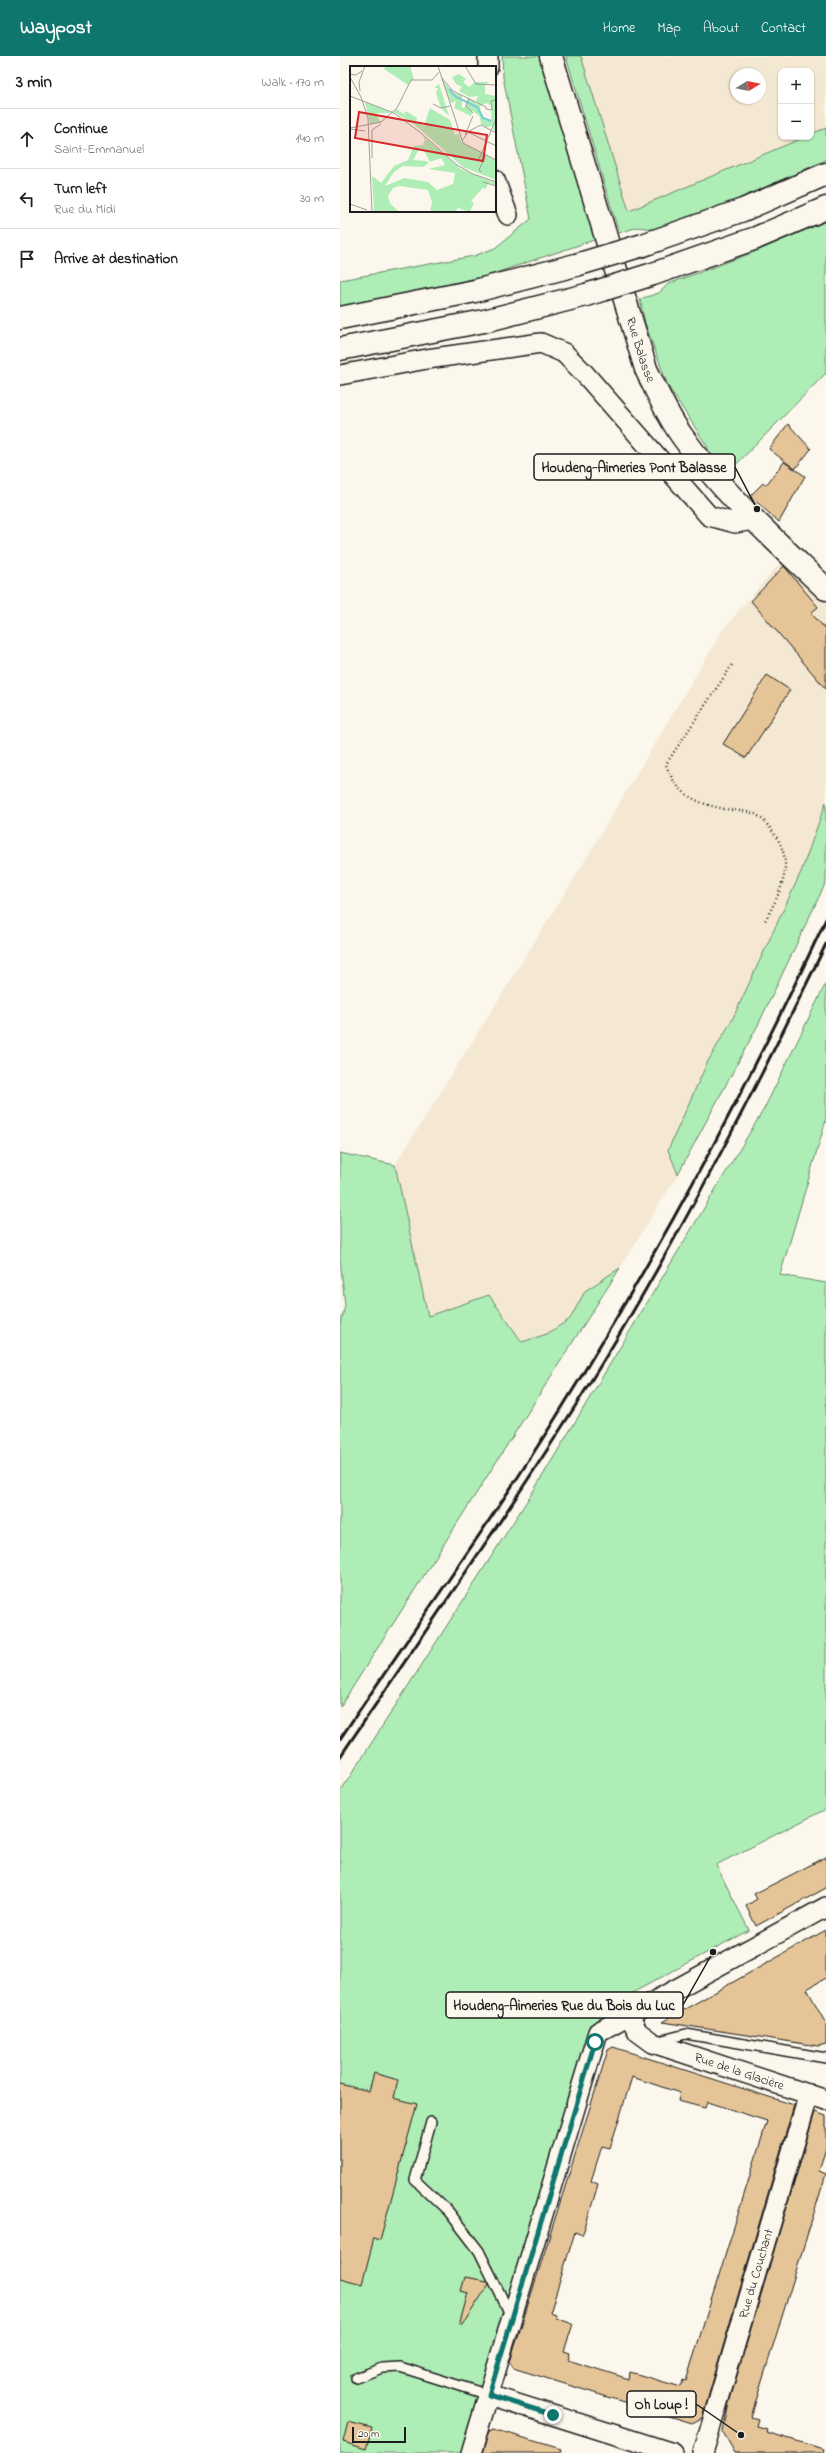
<!DOCTYPE html>
<meta charset="utf-8">
<style>
:root{--surface:#fff;--page:#f2f2f2;--text:#222;--muted:#767676;--line:#e0e0e0;--accent:#0f766e}
body{margin:0;font-family:"Indie Flower",sans-serif;background:var(--page);color:var(--text)}
.controls{position:absolute;right:12px;top:12px;display:grid;overflow:hidden;border-radius:8px;box-shadow:0 1px 3px #0004}
.controls button{width:36px;height:36px;display:grid;place-items:center;padding:0;border:0;border-bottom:1px solid var(--line);background:var(--surface);color:var(--text);font:20px sans-serif}
.compass{position:absolute;left:390px;top:12px;width:36px;height:36px;border-radius:50%;background:var(--surface);box-shadow:0 1px 3px #0004;rotate:80deg}
.scale{position:absolute;left:12px;bottom:10px;width:54px;box-sizing:border-box;padding-left:4px;border:2px solid #1c1c1c;border-top:0;font-size:11px;line-height:14px;white-space:nowrap;color:#1c1c1c;-webkit-text-stroke:3px #fbf7ec;paint-order:stroke}
.stop{position:absolute;width:12px;height:12px;margin:-9px;border:3px solid #0f766e;border-radius:50%;background:#fff}
.stop.end{background:#0f766e;border-color:#fff;box-shadow:0 1px 4px #0008}
.list{margin:0;padding:0;list-style:none}
h2{display:flex;justify-content:space-between;align-items:center;height:52px;margin:0;padding:0 16px;font-size:17px}
h2 small{font-size:13px;font-weight:400;color:var(--muted)}
.list li{display:grid;grid-template-columns:26px 1fr auto;gap:12px;align-items:center;box-sizing:border-box;height:60px;padding:0 16px;border-top:1px solid var(--line)}
.list b{display:block;font-size:15px;white-space:nowrap}
.list p{margin:0;font-size:13px;white-space:nowrap;color:var(--muted)}
.list em{font-size:13px;font-style:normal;color:var(--muted)}
.icon{flex:none;width:22px;height:22px;fill:none;stroke:currentColor;stroke-width:2;stroke-linecap:round;stroke-linejoin:round}
.map{position:relative;flex:none;width:486px;height:2397px;overflow:hidden}
header{display:flex;align-items:center;gap:24px;box-sizing:border-box;height:56px;padding:0 20px;background:var(--accent);color:#fff}
header strong{font-size:19px}
nav{display:flex;gap:22px;margin-inline-start:auto;font-size:14px}
main{display:flex}
aside{flex:1;background:var(--surface)}
.map>svg:first-child{display:block}
.built{fill:#f4e8d3;fill-rule:evenodd}
.green{fill:#aeeeb6;stroke:#658569}
.building{fill:#e5c598;stroke:#1c1c1c;fill-rule:evenodd}
.lines{fill:none;stroke-linecap:round;stroke-linejoin:round}
.lane-casing{stroke:#1c1c1c;stroke-width:12}
.street-casing{stroke:#1c1c1c;stroke-width:22}
.secondary-casing{stroke:#1c1c1c;stroke-width:25}
.highway-casing{stroke:#1c1c1c;stroke-width:25}
.path{stroke:#1c1c1c;stroke-width:2.5;stroke-dasharray:1 3;stroke-linecap:butt}
.lane{stroke:#fbf7ec;stroke-width:9}
.street{stroke:#fbf7ec;stroke-width:19}
.secondary{stroke:#fbf7ec;stroke-width:22}
.highway{stroke:#fbf7ec;stroke-width:22}
.rail{stroke:#1c1c1c;stroke-width:3}
.highway-bridge-casing{stroke:#1c1c1c;stroke-width:25;stroke-linecap:butt}
.highway-bridge{stroke:#fbf7ec;stroke-width:22}
.route{stroke:#0f766e;stroke-width:5}
.labels{text-anchor:middle;dominant-baseline:central;stroke-width:3;stroke-linejoin:round;paint-order:stroke}
.street-label{font-size:13px;fill:#1c1c1c;stroke:#fbf7ec}
.inset-river{fill:none;stroke:#7ccbd9;stroke-width:2}
.inset-road{fill:none;stroke:#a29f99;stroke-width:1}
.view{fill:#d62828;fill-opacity:0.15;stroke:#d62828;stroke-width:2}
.inset-edge{fill:none;stroke:#1c1c1c;stroke-width:2}
.leader{fill:none;stroke:#1c1c1c;stroke-width:1.5}
.callout-dot{fill:#1c1c1c;stroke:#fbf7ec;stroke-width:1.5}
.callout{fill:#fbf7ec;stroke:#1c1c1c;stroke-width:1.5}
.callout-label{font-size:14px;text-anchor:middle;font-weight:bold;fill:#1c1c1c}
</style>
<header>
<strong>Waypost</strong>
<nav><a>Home</a><a>Map</a><a>About</a><a>Contact</a></nav>
</header>
<main>
<aside>
<h2>3 min<small>Walk · 170 m</small></h2>
<ul class="list">
<li><svg class="icon" aria-label="ahead" viewBox="0 0 24 24"><path d="M12 20V5M6 11l6-6 6 6"/></svg><div><b>Continue</b><p>Saint-Emmanuel</p></div><em>140 m</em></li>
<li><svg class="icon" aria-label="left" viewBox="0 0 24 24"><path d="M17 20v-9H6M10 6l-5 5 5 5"/></svg><div><b>Turn left</b><p>Rue du Midi</p></div><em>30 m</em></li>
<li><svg class="icon" aria-label="arrive" viewBox="0 0 24 24"><path d="M6 21V4h12l-3 4 3 4H6"/></svg><div><b>Arrive at destination</b></div></li>
</ul>
</aside>
<div class="map">
<svg width="486" height="2397" viewBox="0 0 486 2397">
<rect width="100%" height="100%" fill="#fbf7ec"/>
<filter id="ink" filterUnits="userSpaceOnUse"><feTurbulence type="fractalNoise" baseFrequency=".025" numOctaves="2"/><feDisplacementMap in="SourceGraphic" scale="8" xChannelSelector="R" yChannelSelector="G"/><feConvolveMatrix kernelMatrix="1 2 1 2 8 2 1 2 1" color-interpolation-filters="sRGB"/></filter>
<g filter="url(#ink)">
<g class="built">
<path d="M226,0H486V104L396,144L319,174L298,171L279,177ZM441,15H471V81H441ZM396,18H420V42H396Z"/>
<path d="M449,496L486,533V746L461,816L392,964L367,1007L328,1094L338,1118L280,1212L245,1235L230,1263L207,1278L182,1286L149,1239L88,1260L55,1109L232,826L384,572Z"/>
</g>
<g class="green">
<path d="M162,0H204L257,183L146,220L0,251V224L134,200L155,192L191,163L163,21Z"/>
<path d="M226,0H241L289,155L465,81H471V78L486,72V104L396,144L319,174L298,171L279,177Z"/>
<path d="M486,165V317L379,426L367,390L328,330L305,267L300,243L319,237L328,228L417,195Z"/>
<path d="M486,746V826L418,969L338,1118L328,1094L367,1007L392,964L461,816Z"/>
<path d="M486,927V1064L440,1219L486,1227V1753L376,1809L409,1874L270,1949L255,1986L131,2397H0V1736L194,1434L424,1053Z"/>
<path d="M0,1097L55,1109L88,1260L149,1239L182,1286L207,1278L230,1263L245,1235L280,1212L0,1651V1269L5,1250L0,1202Z"/>
</g>
<g class="building">
<path d="M448,368L471,393L455,413L429,393Z"/>
<path d="M444,406L465,420L439,466L410,440L423,427L426,429Z"/>
<path d="M444,510L478,551L471,557L486,574V633L411,545Z"/>
<path d="M427,619L450,634L406,702L383,688Z"/>
<path d="M486,1801V1832L416,1870L406,1850L417,1843L414,1838Z"/>
<path d="M486,1874V1922L467,1933L486,1967V1988L478,1990L322,1966Z"/>
<path d="M273,1991L454,2049L362,2362L352,2367L173,2312L170,2306L268,1994ZM292,2021L340,2037L338,2045L365,2052L367,2046L427,2065L346,2325L343,2324L341,2331L290,2316L289,2323L228,2304L230,2297L224,2295L233,2268L216,2262V2259L210,2257L235,2176L242,2179L246,2169L258,2128L251,2125L262,2090L270,2092Z"/>
<path d="M34,2017L58,2024L54,2042L77,2048L40,2184L34,2182L22,2228L0,2222V2028L29,2035Z"/>
<path d="M475,2056L486,2060V2091L479,2115L486,2118L411,2361L418,2363L416,2370L427,2373L426,2376L484,2393L483,2397H395L383,2376L389,2347Z"/>
<path d="M125,2221L147,2225L149,2228L123,2268L120,2266L128,2237L121,2235Z"/>
<path d="M8,2366L32,2372L26,2393L3,2386Z"/>
<path d="M154,2373L221,2393L220,2397H142L149,2375Z"/>
</g>
<g class="lines">
<g class="lane-casing">
<g id="lane">
<path d="M319,1985L346,1978L486,2002"/>
<path d="M91,2066L75,2124L109,2156L139,2195L171,2260"/>
<path d="M16,2322L42,2312L60,2311L149,2339"/>
</g>
</g>
<g class="street-casing">
<g id="street">
<path d="M148,0V11"/>
<path d="M155,124L168,159"/>
<path d="M0,319L87,303L201,287L224,297L244,317L369,460L395,467L414,464"/>
<path id="s1" d="M288,1958L298,1976L313,1987L486,2044"/>
<path d="M149,2339L333,2397"/>
<path d="M131,2397L258,1976L486,1851"/>
<path id="s2" d="M363,2397L469,2038"/>
</g>
</g>
<g class="secondary-casing">
<g id="secondary">
<path id="s3" d="M211,0L306,313C317,336 327,359 342,380C382,437 436,485 486,533"/>
</g>
</g>
<g class="highway-casing">
<g id="highway">
<path d="M303,189L403,154L486,118"/>
<path d="M313,218L416,182L486,152"/>
<path d="M0,262L135,235L236,209"/>
<path d="M0,293L144,265L246,239"/>
</g>
</g>
<path class="path" d="M392,609L326,708C336,740 360,749 391,754C398,755 408,755 415,758C422,762 428,769 432,775C457,806 441,835 425,865"/>
<use href="#lane" class="lane"/>
<use href="#street" class="street"/>
<use href="#secondary" class="secondary"/>
<use href="#highway" class="highway"/>
<g class="rail">
<path d="M0,1683C59,1595 120,1509 178,1421C294,1242 396,1056 486,863"/>
<path d="M0,1701C87,1572 177,1445 259,1312C343,1175 416,1032 486,888"/>
</g>
<g class="highway-bridge-casing">
<g id="highway-bridge">
<path d="M236,209L303,189"/>
<path d="M246,239L313,218"/>
</g>
</g>
<use href="#highway-bridge" class="highway-bridge"/>
</g>
</g>
<g class="lines" filter="url(#ink)">
<path class="route" d="M213,2359L149,2339L255,1986"/>
</g>
<g class="labels">
<g class="street-label">
<text stroke="none"><textPath href="#s3" startOffset="307">Rue Balasse</textPath></text>
<text stroke="none"><textPath href="#s1" startOffset="130">Rue de la Glacière</textPath></text>
<text stroke="none"><textPath href="#s2" startOffset="187">Rue du Couchant</textPath></text>
</g>
</g>
<g transform="translate(10 10)">
<rect width="146" height="146" fill="#fbf7ec"/>
<path d="M36,0H60L64,13L58,19L34,3ZM109,8L116,13L113,16L119,21L125,16H139L135,19V28L146,30V67L143,63L144,59L136,62L131,58L130,51L123,45L121,50L104,42L106,35L101,37L91,12L103,27L112,29V41L114,42L119,32L129,39L126,35L128,30L119,31L109,25L112,21L106,18L102,11ZM136,37L142,40L141,54L134,52L130,43V40ZM89,18L99,50L91,42L86,27L88,22H84ZM15,36L30,41L41,47H28L26,49L31,56L20,58ZM80,42L100,54L105,69L109,68L111,76L146,94V114L113,101L65,59L44,46L46,43L54,48L56,45L67,52L66,56L74,60ZM72,69L111,103L146,117V119L138,117L136,123L133,122L121,135L124,137L120,146L108,142L105,146H80L82,136L78,124L49,120L43,122L38,130L40,137L49,146H24L22,110L31,117L44,100L58,94L64,80L73,79L75,74ZM69,83L74,85L80,96L91,92L95,99L78,103L105,107L103,118L87,124L78,116L54,112L35,120L44,106L53,100L73,101L79,97L76,95L63,94Z" fill="#aeeeb6" fill-rule="evenodd"/>
<path class="inset-river" d="M99,23L106,31L127,41L133,52L141,55"/>
<path class="inset-road" d="M88,0L113,77L146,94M115,0L126,18L146,19M0,8L6,9L12,5M0,11L11,31L18,52L22,146M91,11L103,25L136,41V43L142,44L141,35L146,34M10,25L9,16L15,0M0,30L44,47L71,67L107,99L123,108L146,116M119,32L116,40L123,47M83,38L91,42L100,40M0,62L31,56L47,42L61,14H82L89,6M0,63L15,65M118,66L146,80M115,69L123,50M112,75L119,65L131,59L146,67M22,92V64L31,58M129,93L146,53M131,106L129,104L136,89M133,116L146,120M0,138L17,144"/>
<path class="view" d="M9,46L137,69L133,95L5,72Z"/>
<rect width="146" height="146" class="inset-edge"/>
</g>
<path class="leader" d="M417 453L395 411M373 1896L343 1949M401 2379L356 2348"/>
<g class="callout-dot">
<circle cx="417" cy="453" r="4"/>
<circle cx="373" cy="1896" r="4"/>
<circle cx="401" cy="2379" r="4"/>
</g>
<g class="callout">
<rect x="194" y="398" width="201" height="26" rx="4"/>
<rect x="106" y="1936" width="237" height="26" rx="4"/>
<rect x="287" y="2335" width="69" height="26" rx="4"/>
</g>
<g class="callout-label">
<text x="294" y="416">Houdeng-Aimeries Pont Balasse</text>
<text x="224" y="1954">Houdeng-Aimeries Rue du Bois du Luc</text>
<text x="321" y="2353">Oh Loup !</text>
</g>
</svg>
<div class="controls">
<button>+</button>
<button>−</button>
</div>
<svg class="compass" viewBox="-18 -18 36 36"><path d="M0-13l5 13h-10z" fill="#e53935"/><path d="M0 13l5-13h-10z" fill="#767676"/></svg>
<div class="scale">20 m</div>
<div class="stop" style="left:255px;top:1986px"></div>
<div class="stop end" style="left:213px;top:2359px"></div>
</div>
</main>
